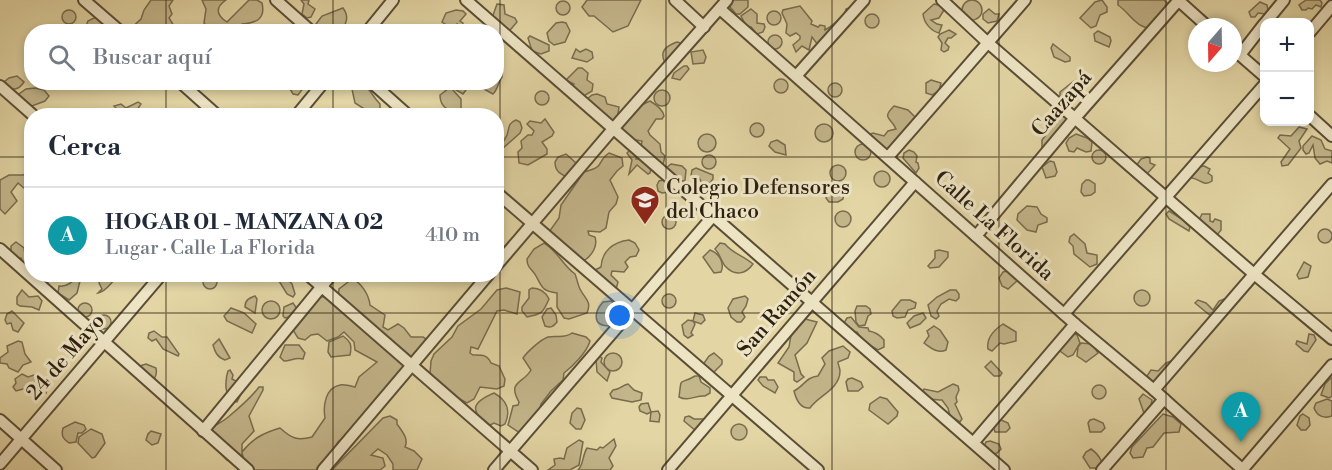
<!DOCTYPE html>
<html lang="es">
<meta charset="utf-8">
<style>
:root{--surface:#fff;--page:#f2f2f3;--text:#1f2937;--muted:#747a83;--line:#e0e1e3;--accent:#0b8043}
body{margin:0;font-family:"Libre Bodoni",serif;background:var(--page);color:var(--text)}
.controls{position:absolute;right:18px;top:18px;display:grid;overflow:hidden;border-radius:12px;box-shadow:0 3px 9px #0003}
.controls button{width:54px;height:54px;display:grid;place-items:center;padding:0;border:0;border-bottom:2px solid var(--line);background:var(--surface);color:var(--text);font:30px sans-serif}
.compass{position:absolute;left:1188px;top:18px;width:54px;height:54px;border-radius:50%;background:var(--surface);box-shadow:0 3px 9px #0003;rotate:200deg}
.you{position:absolute;left:620px;top:316px;width:21px;height:21px;margin:-15px;border:4px solid #fff;border-radius:50%;background:#1a73e8;box-shadow:0 0 0 9px #1a73e833}
.badge{display:grid;place-items:center;width:39px;height:39px;border-radius:50%;background:var(--accent);color:#fff;font-size:20px;font-weight:700}
.pin{position:absolute;translate:-50% -50px;filter:drop-shadow(0 2px 3px #0008)}
.pin::after{content:'';position:absolute;top:32px;width:21px;height:18px;background:inherit;clip-path:polygon(0 0,100% 0,50% 100%)}
.list{margin:0;padding:0;list-style:none}
h2{display:flex;justify-content:space-between;align-items:center;height:78px;margin:0;padding:0 24px;font-size:26px}
h2 small{font-size:20px;font-weight:400;color:var(--muted)}
.list li{display:grid;grid-template-columns:39px 1fr auto;gap:18px;align-items:center;box-sizing:border-box;height:96px;padding:0 24px;border-top:2px solid var(--line)}
.list b{display:block;font-size:22px;white-space:nowrap}
.list p{margin:0;font-size:20px;white-space:nowrap;color:var(--muted)}
.list em{font-size:20px;font-style:normal;color:var(--muted)}
.icon{flex:none;width:33px;height:33px;fill:none;stroke:currentColor;stroke-width:2;stroke-linecap:round;stroke-linejoin:round}
.map{position:relative;flex:none;width:1332px;height:470px;overflow:hidden}
.search{position:absolute;background:var(--surface);box-shadow:0 3px 9px #0003;left:24px;top:24px;width:480px;height:66px;display:flex;align-items:center;gap:15px;box-sizing:border-box;padding:0 21px;border-radius:24px;color:var(--muted);font-size:22px}
.panel{position:absolute;background:var(--surface);box-shadow:0 3px 9px #0003;left:24px;top:108px;width:480px;height:174px;border-radius:24px}
.map>svg:first-child{display:block}
.green{fill:#c4b68b;stroke:#786c4e;stroke-width:1.5}
.lines{fill:none;stroke-linecap:round;stroke-linejoin:round}
.street-casing{stroke:#5a4e36;stroke-width:14}
.street{stroke:#ede4c4;stroke-width:10}
.grid{fill:none;stroke:#2c2112;stroke-width:1.5;stroke-opacity:0.55}
.labels{text-anchor:middle;dominant-baseline:central;stroke-width:6;stroke-linejoin:round;paint-order:stroke}
.street-label{font-size:21px;fill:#2c2112;stroke:#ede4c4}
.poi-label{font-size:21px;fill:#2c2112;stroke:#ede4c4;text-anchor:start}
</style>
<div class="map">
<svg width="1332" height="470" viewBox="0 0 1332 470">
<rect width="100%" height="100%" fill="#e3d5a4"/>
<filter id="stains"><feTurbulence type="fractalNoise" baseFrequency=".00333" numOctaves="4"/><feColorMatrix values="0 0 0 0 .2 0 0 0 0 .09 0 0 0 0 .02 0 0 0 .5 -.17"/></filter>
<radialGradient id="worn" r=".72"><stop offset=".6" stop-color="#630" stop-opacity="0"/><stop offset="1" stop-color="#630" stop-opacity=".3"/></radialGradient>
<g class="green">
<path d="M151,0H173L169,6L172,14L169,18L174,26L173,31H128L141,19L144,10Z"/>
<path d="M202,0H226C216,7 215,14 227,22L249,0H257L262,3C266,20 255,23 242,24L238,31H212L204,23L206,9Z"/>
<path d="M301,0H309L308,4L315,9L311,17L307,18L302,14L304,4Z"/>
<path d="M587,0H641L628,26L613,32L594,16H589L582,7Z"/>
<path d="M731,0H748V7L740,14H736L730,7Z"/>
<path d="M1102,0L1107,7V12L1100,15L1096,26L1091,28L1080,18L1095,2Z"/>
<path d="M1118,0H1164L1167,3L1153,28C1136,29 1130,13 1118,5Z"/>
<path d="M1306,0H1320L1322,3L1321,7L1316,5L1312,9L1308,8L1306,10H1302L1299,5Z"/>
<circle cx="972" cy="10" r="10"/>
<circle cx="563" cy="8" r="7"/>
<path d="M1260,2L1267,5L1268,10L1265,14L1258,13L1255,17H1251L1249,12Z"/>
<path d="M497,4L504,5L505,14L515,18L517,22L511,29L506,31L492,18Z"/>
<path d="M934,4L943,6L944,10L939,18L931,20L937,24L942,25L939,33C931,31 924,23 923,14Z"/>
<path d="M852,5H855L818,45L812,37L809,50L802,46L796,52L793,45L800,39V36L796,33L790,36L786,33L787,24L782,13L783,10L800,6L812,21L811,24L818,27L820,25L825,26V30C832,26 840,19 845,13L846,9L849,8Z"/>
<path d="M343,8C349,16 347,22 342,30H335L327,26L324,28L316,24L322,16Z"/>
<path d="M751,9L757,14V23L764,24L765,27L763,32L757,34L751,27L746,26L741,16Z"/>
<path d="M989,9L995,14H999L997,21L988,23L983,19V14Z"/>
<circle cx="69" cy="17" r="7"/>
<path d="M456,10L463,11L466,14L460,21L463,23L462,30L457,26V24L451,28L442,22L446,13Z"/>
<circle cx="774" cy="18" r="7"/>
<circle cx="872" cy="21" r="7"/>
<path d="M94,18H99L104,25L103,31H84L88,21Z"/>
<path d="M562,22L566,23L570,31L565,42L554,45L549,41L547,33L556,23Z"/>
<path d="M949,30L956,34L951,38H948L945,43L949,47L948,50L944,52L941,50L942,43L938,37L940,34Z"/>
<path d="M1098,31L1110,37L1111,41L1109,47L1095,41L1094,34Z"/>
<circle cx="775" cy="42" r="7"/>
<path d="M530,36L549,45V51L541,54L532,51L528,38Z"/>
<path d="M677,42L681,43L682,49L675,51L665,63C659,51 666,46 677,42Z"/>
<path d="M1053,44L1070,57V61L1065,62L1054,57L1051,48Z"/>
<path d="M576,49L580,52L586,49L592,52L593,58L587,62L572,58Z"/>
<path d="M703,50L706,57L704,63L693,64L691,52Z"/>
<path d="M497,64H501L502,77C498,82 498,89 493,94L482,88V84L496,82Z"/>
<path d="M684,66H687L689,69L680,80L672,78L674,73Z"/>
<path d="M578,68H582L588,73L587,80L593,84L592,91L582,97L571,86L574,84L566,80Z"/>
<path d="M17,76L24,82C18,91 13,90 4,87V82L9,78Z"/>
<path d="M1081,76H1088L1089,79L1083,88H1078L1069,101L1060,98V92L1074,81L1078,80Z"/>
<circle cx="781" cy="86" r="7"/>
<path d="M931,80L941,83L939,91L932,95L926,93V83Z"/>
<path d="M355,82L364,84C371,91 373,97 380,104V111L377,115H366V110L355,103L352,89L342,84Z"/>
<path d="M448,82L468,83L469,86L463,94L453,88L446,89L445,86Z"/>
<path d="M292,83H303L304,87L298,95L293,94L290,89Z"/>
<circle cx="835" cy="90" r="7"/>
<path d="M35,88L44,90L49,96L45,101L32,106L18,100L19,94L26,89Z"/>
<path d="M448,89H452L461,99V109L453,113C445,108 440,105 440,95Z"/>
<circle cx="662" cy="98" r="8"/>
<circle cx="542" cy="98" r="7"/>
<path d="M597,94L605,97L607,104L619,107L617,120L607,126L586,100L592,95Z"/>
<path d="M650,101C655,104 663,109 664,116L662,119H656L648,131L650,135L660,144L661,152L665,156L663,165L641,146L642,141L620,137V126C632,117 636,106 650,101Z"/>
<path d="M138,102L141,104L137,110L142,115H120V112L114,106L121,104L126,108Z"/>
<path d="M894,106L908,110L917,119L900,139L886,151L869,137L870,134L873,133L884,136L888,131L896,129C891,117 881,119 894,106Z"/>
<path d="M1059,112L1066,117L1067,121L1045,149L1042,148V140L1046,135V121L1052,114Z"/>
<path d="M545,119L554,132L552,136L542,142L547,149V154L528,165L519,163L518,152L522,148L521,141L528,135H532L534,131L527,124L530,121L541,123Z"/>
<path d="M516,120L520,122L522,128L520,133L502,149L500,147C502,143 505,139 507,135C510,127 507,124 516,120Z"/>
<circle cx="757" cy="130" r="7"/>
<circle cx="824" cy="133" r="9"/>
<path d="M1299,127L1307,129L1299,141L1301,148L1288,165L1282,166L1281,162L1290,149L1278,138L1280,135L1291,136Z"/>
<circle cx="707" cy="143" r="9"/>
<path d="M1076,134L1087,138L1092,142L1091,151L1086,152L1077,148L1074,152L1069,151L1066,143L1069,138Z"/>
<path d="M1312,136L1321,140L1325,149L1332,151V163L1327,161L1320,164L1315,158L1313,145L1309,153L1306,154L1303,150V146Z"/>
<path d="M777,140L785,145L786,155L775,152L769,146L771,142Z"/>
<circle cx="863" cy="152" r="8"/>
<path d="M909,150L914,152L917,156L916,162L918,163L919,168L916,173L903,158L904,153Z"/>
<circle cx="1099" cy="157" r="7"/>
<path d="M629,151H633L637,156L636,159H643L651,169L650,173L648,174L637,165L629,174L632,160L627,153Z"/>
<path d="M609,153L622,158L623,166L617,171L610,180L618,197L616,204L609,212L606,228L600,232L588,231L589,235L595,237C598,246 592,255 585,260C558,256 560,258 549,232L559,218L561,205L584,172C607,166 595,163 609,153Z"/>
<path d="M566,154L576,163L578,169L569,178C561,174 555,172 555,162L558,157Z"/>
<circle cx="709" cy="162" r="7"/>
<path d="M1147,157L1150,158V163L1155,165L1146,175L1136,166L1141,159Z"/>
<path d="M1050,161L1054,162L1057,172L1055,176L1046,178L1042,167Z"/>
<path d="M671,164L682,166L686,170L685,180L682,182L665,169Z"/>
<circle cx="838" cy="173" r="8"/>
<path d="M1204,166L1210,169L1208,173L1212,176V181C1204,187 1200,179 1192,178L1190,175L1198,167Z"/>
<path d="M696,168L713,175V179L709,184L702,183L699,178L691,176L692,170Z"/>
<circle cx="882" cy="179" r="8"/>
<path d="M31,172V194L18,183L11,192L17,201L5,214L0,209V180L9,175H23Z"/>
<path d="M666,179L672,185L669,192L662,193L658,191L657,185L659,181Z"/>
<path d="M1086,180H1089L1095,184V192L1091,195L1084,196L1081,192L1082,184Z"/>
<path d="M838,188L844,191L843,199L838,202H829L826,198L830,189Z"/>
<path d="M1027,206L1037,207L1041,214L1047,218V222L1038,225L1036,232L1027,230L1017,220L1018,214Z"/>
<path d="M1169,211L1182,219L1190,227L1189,231L1169,219L1166,214Z"/>
<circle cx="843" cy="219" r="8"/>
<path d="M1202,214H1210V221L1213,222L1215,219L1221,221V230L1217,235L1199,220Z"/>
<circle cx="669" cy="222" r="7"/>
<circle cx="1325" cy="236" r="7"/>
<path d="M1074,234L1085,244L1087,253L1097,255V264L1090,267L1074,254L1073,246L1069,242L1070,237Z"/>
<path d="M629,240L635,243L639,250L636,256L630,257L625,262L628,267L624,272L612,271L611,275L618,282L615,293L593,271L601,267C602,251 613,242 629,240Z"/>
<path d="M16,242L24,248L25,254H31L32,274L55,275L53,280L45,283L40,276L39,279L31,281L26,276V268L21,258L15,259L11,254V246Z"/>
<path d="M544,243C557,250 563,266 575,274C577,279 578,285 580,289C585,299 592,301 587,313L569,319L564,318L557,307V293C542,291 542,287 536,276C532,269 527,268 527,259L534,249Z"/>
<path d="M720,243L725,244C733,254 743,255 753,264C746,274 735,277 725,266C721,261 720,254 715,249Z"/>
<path d="M710,250C719,253 725,263 721,272L714,273L703,257Z"/>
<path d="M939,250L948,252V257L939,267L930,268L928,266L935,258V251Z"/>
<path d="M1304,262L1311,266L1308,277L1299,279L1297,275Z"/>
<path d="M1008,271L1018,280L1008,289L1002,286L999,278L1003,272Z"/>
<path d="M284,274L287,275L288,280L292,284L295,294L293,297L287,294L279,281Z"/>
<circle cx="210" cy="282" r="7"/>
<path d="M77,275H120V276C111,280 108,291 98,293L102,289L99,283L101,279L97,277L87,281H80L77,293L69,300L58,293L59,286C66,287 74,282 77,275Z"/>
<path d="M352,279C361,282 369,295 370,305L385,315L383,327L388,330L398,324L404,328L411,337H423L431,342L429,354L424,358L406,364L346,435L338,442L323,470H251L245,464L242,453L241,459L234,463L227,460L206,437C212,424 217,426 227,418C239,408 250,399 259,387H263V390L249,416L254,431L242,444V452C252,439 263,433 280,428C291,438 297,441 312,437L325,418C323,406 325,388 340,385C344,384 351,386 355,387L359,377L377,362L355,350L354,342L344,332L338,337L327,341L318,334L311,335L305,340L298,338L293,330L292,316L285,318L283,316L284,307L293,303L297,309L320,296L332,300L338,298L339,289Z"/>
<path d="M506,288L520,292L517,314L504,310L497,311L478,349L471,347L470,353L473,355C481,355 487,354 491,363L499,366L505,379L504,386L497,389L480,387L474,399L467,403L456,397L430,374L431,361L434,354L452,337L458,326L481,309L497,290Z"/>
<path d="M532,288C540,288 546,293 549,299C543,313 542,314 527,317L522,311V307L529,298V290Z"/>
<path d="M22,290L29,297L38,296L42,301L39,310L32,307L20,306L17,304V297Z"/>
<path d="M950,290H956L959,294V298L956,301L949,299L941,304L937,311L939,316L936,319L931,316L928,305L937,297Z"/>
<circle cx="1142" cy="298" r="8"/>
<circle cx="669" cy="301" r="7"/>
<path d="M255,296L257,299L255,313L245,307C245,300 249,298 255,296Z"/>
<path d="M745,296L748,299L746,306L742,312L745,317L741,322H737L731,317L728,308L733,299Z"/>
<path d="M1224,299L1228,300L1212,317L1195,303L1198,300L1206,303L1213,310L1219,301Z"/>
<path d="M901,300H910L916,303L915,308L908,310L905,317L897,318L893,316L892,311Z"/>
<circle cx="271" cy="310" r="9"/>
<path d="M611,301L615,305V320L609,326C592,326 594,312 603,302Z"/>
<circle cx="85" cy="310" r="7"/>
<path d="M857,306H866L870,309L871,314L868,316L865,325L859,326L856,322L855,311Z"/>
<path d="M231,308L244,313L256,324L252,333L227,321L224,316Z"/>
<path d="M551,308L556,315L557,322C553,327 551,328 545,326L542,317L547,309Z"/>
<path d="M12,311L24,323L18,332L13,330L11,323L7,324L5,320L7,314Z"/>
<path d="M695,313L703,315L705,320L701,324L693,321L695,324L691,333L693,335L688,338L684,335L682,325L688,320L693,321Z"/>
<path d="M923,313L926,318L920,324L910,328L907,323L914,316Z"/>
<circle cx="104" cy="322" r="7"/>
<path d="M851,317L859,327L868,328L869,331C875,332 880,335 884,340V347L878,350L863,341L857,332H852L844,327V323L847,318Z"/>
<path d="M805,319L817,322L807,343L795,355L801,374L804,377L797,382L794,380V372L778,363L789,347L791,335Z"/>
<path d="M1003,324L1016,332V341L1004,344L1000,343L992,351L988,349C986,338 994,330 1003,324Z"/>
<path d="M934,326L940,330L948,342L946,350C938,354 931,348 924,343L929,336L927,331Z"/>
<path d="M154,331L162,337H167L179,354L178,356L163,349L156,339L152,341L148,338L149,333Z"/>
<path d="M1071,332L1077,335L1080,343L1073,355L1068,357L1060,351L1059,347Z"/>
<path d="M572,333L586,337L590,341C587,352 573,366 564,373L563,380L551,391L541,404L539,413L520,433L508,425L513,406L518,405L519,402C507,381 523,384 531,370L523,358C527,352 540,340 548,337C557,335 564,339 572,333Z"/>
<path d="M1309,334L1314,335L1316,340L1308,352L1304,351L1296,344L1297,341L1307,344Z"/>
<path d="M343,336C351,342 352,345 350,355L331,357L328,352L329,342Z"/>
<path d="M219,339L230,358L225,360C217,357 215,352 213,345Z"/>
<path d="M18,341L22,342L25,354L31,362L23,365L18,372L9,368L7,364L0,363V358L8,352L7,346Z"/>
<path d="M1081,343L1092,344L1098,353L1086,362L1077,356L1078,347Z"/>
<path d="M285,345H299L305,353L303,359C295,357 291,361 284,361L280,357Z"/>
<path d="M843,346L850,352L848,358L838,362C838,365 840,368 840,371C840,389 818,396 810,408C800,409 796,399 794,391C804,386 806,377 818,376L825,364L822,358L829,351Z"/>
<path d="M714,353L722,360V364L713,373L702,366L709,356Z"/>
<circle cx="613" cy="362" r="9"/>
<path d="M599,356L602,358L601,362L610,372L607,381L597,372L596,359Z"/>
<path d="M991,361L1002,373L1000,376H994L985,367Z"/>
<path d="M1171,361L1174,363L1155,381H1152L1147,376L1151,370L1158,371L1166,363Z"/>
<path d="M146,364L156,368C158,377 152,384 143,384L134,375L140,366Z"/>
<path d="M230,370L233,375L232,379L238,382L243,390L237,402L223,401L227,392C225,387 226,377 228,371Z"/>
<path d="M22,374L28,377L34,375L42,380L47,390L46,393L37,387L32,391L23,389L16,391L13,387L16,383L15,379Z"/>
<path d="M695,376H699L701,382L710,388V393L705,396C696,395 688,402 679,397C682,375 678,386 695,376Z"/>
<path d="M760,377H766L768,380H774L778,387L775,393L763,386L758,380Z"/>
<path d="M1332,377V396L1329,398L1321,395L1325,384Z"/>
<path d="M852,378L861,382L863,387L858,391H848L846,382L848,379Z"/>
<path d="M628,384L634,390L642,393L641,400L632,402L612,398L610,394L613,390C620,390 622,385 628,384Z"/>
<path d="M953,384L958,386L959,390L956,397L957,402L955,404L962,419L960,422L950,416L948,408L942,400C932,399 928,401 923,391L924,389L938,392Z"/>
<circle cx="1099" cy="392" r="7"/>
<path d="M494,393C507,400 511,411 505,424L501,426L494,423L488,426C470,410 471,403 494,393Z"/>
<path d="M1143,394L1152,400L1151,406L1153,413L1145,416L1139,399Z"/>
<path d="M880,397L887,399L898,412L897,416L888,424L869,410L870,404Z"/>
<path d="M1327,399L1332,401V416C1324,419 1317,416 1314,408L1316,403Z"/>
<path d="M648,403L651,412L658,411L660,415L659,422L650,421L651,412L647,414L640,411L639,407L641,404Z"/>
<path d="M577,408L581,409L585,420L581,429H576L570,423L572,413Z"/>
<path d="M1163,414L1173,417L1181,424L1179,432L1164,433L1153,447L1147,448L1143,457L1133,458L1130,453L1132,447Z"/>
<path d="M1303,414L1309,418L1310,425L1306,430H1301L1297,425L1300,416Z"/>
<path d="M390,416L397,420V424C402,431 409,439 405,447L414,451L422,459L417,470H393V464L387,455L378,449L371,455L383,458L385,466L380,470H332L383,418Z"/>
<path d="M689,416L694,419H706L696,431L684,421L685,417Z"/>
<path d="M999,419L1008,423L1010,428L1006,432H995L993,426Z"/>
<path d="M1094,419L1103,423L1105,428L1101,432H1090L1088,423L1090,420Z"/>
<path d="M75,422L84,425L86,429L82,433H78L76,442L69,443C63,439 61,436 63,428Z"/>
<circle cx="739" cy="432" r="8"/>
<path d="M91,429L102,434L105,443L95,457L92,458L78,443L79,437Z"/>
<path d="M151,431L161,434L158,443L152,445L146,440L148,434Z"/>
<path d="M614,439L616,446L609,458L613,466L610,470H578C584,464 582,456 587,448L597,450L600,447L603,448Z"/>
<path d="M579,440L583,442L579,465L570,470H548L555,465L554,459L560,458L564,459L567,448Z"/>
<path d="M990,441L999,444L1001,449L997,453L990,455L984,447L986,442Z"/>
<path d="M1091,449C1099,454 1099,458 1104,465L1101,468H1090L1083,457L1086,452Z"/>
</g>
<g class="lines">
<g class="street-casing">
<g id="street">
<path d="M84,0L121,32"/>
<path d="M276,0L312,32"/>
<path d="M466,0L1004,470"/>
<path d="M675,0L704,27"/>
<path d="M942,0L987,42L1254,274L1332,339"/>
<path d="M1178,0L1208,27"/>
<path d="M720,9L1075,324L1154,390L1243,470"/>
<path d="M1266,22L1284,0"/>
<path d="M367,32L393,0"/>
<path d="M1310,32L1332,6"/>
<path d="M1233,49L1264,76"/>
<path d="M1240,55L1264,24"/>
<path d="M797,75L864,0"/>
<path d="M180,82L218,116"/>
<path d="M371,82L409,116"/>
<path d="M0,86L34,116"/>
<path d="M296,116L324,82"/>
<path d="M1310,116L1332,136"/>
<path d="M888,157L1025,0"/>
<path d="M496,192L818,470"/>
<path d="M976,236L1075,118L1179,0"/>
<path d="M0,249L248,470"/>
<path d="M496,266L613,129L727,0"/>
<path d="M307,274L532,470"/>
<path d="M1064,314L1264,85"/>
<path d="M1154,390L1332,184"/>
<path d="M0,420L56,470"/>
<path d="M203,431L332,274"/>
<path d="M974,442L1075,324"/>
<path d="M0,464L162,274"/>
<path d="M1243,469L1332,365"/>
<path d="M323,470L489,274"/>
<path d="M494,470L713,216"/>
<path d="M668,470L915,182"/>
<path d="M1102,470L1164,399"/>
</g>
</g>
<use href="#street" class="street"/>
</g>
<path class="grid" d="M166,0V32M333,0V32M500,0V470M666,0V470M832,0V470M999,0V470M1166,0V470M166,82V116M333,82V116M0,157H32M496,157H1332M166,274V470M333,274V470M0,313H1332"/>
<defs>
<g id="school-pin" transform="scale(1.5)"><path d="M0 17L-7.5 6A9.5 9.5 0 1 1 7.5 6Z" fill="#8f2418" stroke="#ede4c4"/><path d="M0-5L7-2L0 1L-7-2ZM-4 1L0 2.5L4 1V4Q0 6-4 4Z" fill="#fff"/></g>
</defs>
<g fill-rule="evenodd">
<use href="#school-pin" x="645" y="200"/>
</g>
<g class="labels">
<g class="street-label">
<text transform="translate(1062 104) rotate(-49)">Caazapá</text>
<text transform="translate(994 226) rotate(42)">Calle La Florida</text>
<text transform="translate(777 313) rotate(-49)">San Ramón</text>
<text transform="translate(66 357) rotate(-49)">24 de Mayo</text>
</g>
<g class="poi-label">
<text x="666" y="188">Colegio Defensores<tspan x="666" dy="24">del Chaco</tspan></text>
</g>
</g>
<rect width="100%" height="100%" filter="url(#stains)"/>
<rect width="100%" height="100%" fill="url(#worn)"/>
</svg>
<div class="controls">
<button>+</button>
<button>−</button>
</div>
<svg class="compass" viewBox="-18 -18 36 36"><path d="M0-13l5 13h-10z" fill="#e53935"/><path d="M0 13l5-13h-10z" fill="#747a83"/></svg>
<div class="you"></div>
<div class="pin badge" style="left:1241px;top:442px;background:#0f9aa8">A</div>
<div class="search"><svg class="icon" aria-label="search" viewBox="0 0 24 24"><circle cx="10" cy="10" r="6"/><path d="M15 15l6 6"/></svg>Buscar aquí</div>
<section class="panel">
<h2>Cerca<small></small></h2>
<ul class="list">
<li><span class="badge" style="background:#0f9aa8">A</span><div><b>HOGAR 01 - MANZANA 02</b><p>Lugar · Calle La Florida</p></div><em>410 m</em></li>
</ul>
</section>
</div>
